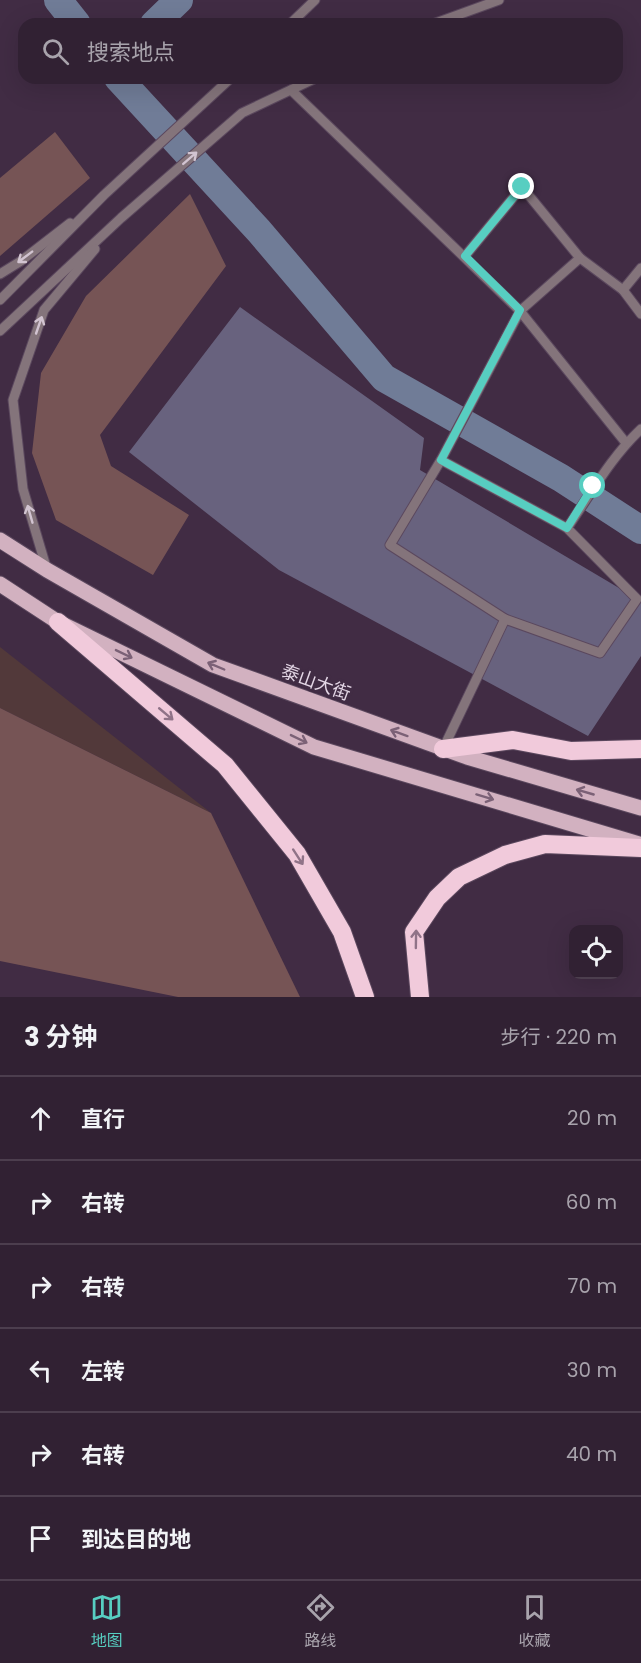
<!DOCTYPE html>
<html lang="zh">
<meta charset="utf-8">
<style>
:root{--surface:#312133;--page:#39293b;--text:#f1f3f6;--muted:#a8a3ac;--line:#4c3e4e;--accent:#57cec1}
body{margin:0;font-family:Poppins,"Noto Sans SC",sans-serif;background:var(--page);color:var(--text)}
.controls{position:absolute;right:18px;bottom:18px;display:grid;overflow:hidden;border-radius:12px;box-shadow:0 6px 24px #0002}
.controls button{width:54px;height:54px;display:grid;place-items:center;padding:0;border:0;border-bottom:2px solid var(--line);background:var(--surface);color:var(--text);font:30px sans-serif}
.stop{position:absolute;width:18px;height:18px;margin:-14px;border:4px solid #57cec1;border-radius:50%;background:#fff}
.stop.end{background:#57cec1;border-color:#fff;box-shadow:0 2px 6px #0008}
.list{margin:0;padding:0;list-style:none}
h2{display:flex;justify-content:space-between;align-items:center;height:78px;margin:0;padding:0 24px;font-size:26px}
h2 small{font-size:20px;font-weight:400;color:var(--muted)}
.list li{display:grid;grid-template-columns:39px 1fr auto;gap:18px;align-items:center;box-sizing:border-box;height:84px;padding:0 24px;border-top:2px solid var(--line)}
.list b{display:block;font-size:22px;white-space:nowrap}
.list em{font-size:20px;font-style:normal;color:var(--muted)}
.icon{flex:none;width:33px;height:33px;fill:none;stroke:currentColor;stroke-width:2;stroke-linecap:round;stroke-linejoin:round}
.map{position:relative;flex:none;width:641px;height:997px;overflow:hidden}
.search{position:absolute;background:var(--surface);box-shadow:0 6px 24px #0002;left:18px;right:18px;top:18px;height:66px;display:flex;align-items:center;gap:15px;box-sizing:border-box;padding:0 21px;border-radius:18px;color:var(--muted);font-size:22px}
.sheet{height:582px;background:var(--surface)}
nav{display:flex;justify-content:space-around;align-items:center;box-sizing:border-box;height:84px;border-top:2px solid var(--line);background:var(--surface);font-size:16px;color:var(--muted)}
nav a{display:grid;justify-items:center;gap:3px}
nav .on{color:var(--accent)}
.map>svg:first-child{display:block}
.green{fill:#52393a}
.forest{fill:#765455}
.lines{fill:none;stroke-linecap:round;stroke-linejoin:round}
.river{stroke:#707c97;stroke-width:28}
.building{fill:#68627e}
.lane-casing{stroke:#5b485e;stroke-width:11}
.primary-casing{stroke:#5b485e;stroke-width:17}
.highway-casing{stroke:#5b485e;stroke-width:20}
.lane{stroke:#84747b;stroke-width:9}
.primary{stroke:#d2b1c0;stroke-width:15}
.highway{stroke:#f1cadb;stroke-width:18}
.oneway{stroke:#d2c4d1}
.oneway2{stroke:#7b6176}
.oneway3{stroke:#907388}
.route{stroke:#57cec1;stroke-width:8}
.labels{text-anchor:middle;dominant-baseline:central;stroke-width:6;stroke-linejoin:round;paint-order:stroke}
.street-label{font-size:18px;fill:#e5d8e7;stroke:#412c44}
</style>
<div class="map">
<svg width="641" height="997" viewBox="0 0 641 997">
<rect width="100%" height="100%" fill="#412c44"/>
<path class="green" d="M0,647L211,813L0,708Z"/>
<g class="forest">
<path d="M55,132L90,178L0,256V178Z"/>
<path d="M190,194L226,266L100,435L111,466L189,515L153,575L56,520L32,453L41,373L86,296Z"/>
<path d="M0,708L211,813L300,997H178L0,961Z"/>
</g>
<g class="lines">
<g class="river">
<path d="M58,0L77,24"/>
<path d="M154,24L179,0"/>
<path d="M118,78L259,231L384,378L561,478L641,530"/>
</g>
</g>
<path class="building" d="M240,307L424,438L420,470L641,601V656L588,736L279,570L129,452Z"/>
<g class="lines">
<g class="lane-casing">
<g id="lane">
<path d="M290,24L315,0"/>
<path d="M433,24L499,0"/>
<path d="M291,90L520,311L441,460L567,528C591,494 610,458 641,429"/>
<path d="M465,256L522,187L580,258L623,290L641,314"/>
<path d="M580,258L520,311L626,443"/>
<path d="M0,274L21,261L70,223"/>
<path d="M623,290L641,268"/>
<path d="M0,300L104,195L231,78"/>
<path d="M0,331L121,218L242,113L316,78"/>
<path d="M441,460L390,545L505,619"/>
<path d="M47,570L23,489L13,400L44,310L95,249"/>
<path d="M443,749L505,619L600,653L637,599L567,528"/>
</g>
</g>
<g class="primary-casing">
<g id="primary">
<path d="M0,540L47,570L213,665L467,757L641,808"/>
<path d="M0,584L58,622L314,747L639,844"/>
</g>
</g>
<g class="highway-casing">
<g id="highway">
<path d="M58,622L225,765L297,854L342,932L365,997"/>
<path d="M443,749L513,740L571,751L641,749"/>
<path d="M420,997L414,932L437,898L459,877L505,855L545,844L641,848"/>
</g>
</g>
<use href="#lane" class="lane"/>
<use href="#primary" class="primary"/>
<use href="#highway" class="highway"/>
</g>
<defs><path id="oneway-shaft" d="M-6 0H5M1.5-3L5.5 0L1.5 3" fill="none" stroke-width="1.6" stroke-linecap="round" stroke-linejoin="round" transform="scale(1.5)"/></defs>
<g class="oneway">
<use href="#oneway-shaft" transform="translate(190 158) rotate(-41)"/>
<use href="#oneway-shaft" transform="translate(25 257) rotate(143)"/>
<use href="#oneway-shaft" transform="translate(39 325) rotate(-71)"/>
<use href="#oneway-shaft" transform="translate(30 514) rotate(-106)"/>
</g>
<g class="oneway2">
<use href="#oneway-shaft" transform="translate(124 654) rotate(26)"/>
<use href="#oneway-shaft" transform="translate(216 666) rotate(-157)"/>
<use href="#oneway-shaft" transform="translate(399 733) rotate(-160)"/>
<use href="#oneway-shaft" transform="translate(299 739) rotate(26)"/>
<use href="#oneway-shaft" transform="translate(585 792) rotate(-164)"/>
<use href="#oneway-shaft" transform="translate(485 797) rotate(17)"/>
</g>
<g class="oneway3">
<use href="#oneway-shaft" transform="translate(166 714) rotate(40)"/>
<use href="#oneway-shaft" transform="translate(298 857) rotate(57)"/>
<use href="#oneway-shaft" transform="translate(416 939) rotate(-89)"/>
</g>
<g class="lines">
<path class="route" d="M522,187L465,256L520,310L441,460L567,528L593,486"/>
</g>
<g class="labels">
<g class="street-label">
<text transform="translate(316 682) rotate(20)">泰山大街</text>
</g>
</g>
</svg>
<div class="controls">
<button><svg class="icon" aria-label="locate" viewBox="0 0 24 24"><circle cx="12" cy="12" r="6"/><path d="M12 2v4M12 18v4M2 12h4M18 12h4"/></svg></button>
</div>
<div class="stop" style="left:593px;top:486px"></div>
<div class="stop end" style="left:522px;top:187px"></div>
<div class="search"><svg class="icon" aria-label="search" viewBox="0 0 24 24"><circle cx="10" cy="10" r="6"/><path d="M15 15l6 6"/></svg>搜索地点</div>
</div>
<section class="sheet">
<h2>3 分钟<small>步行 · 220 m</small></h2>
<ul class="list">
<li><svg class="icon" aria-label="ahead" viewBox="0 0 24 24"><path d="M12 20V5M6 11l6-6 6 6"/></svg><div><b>直行</b></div><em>20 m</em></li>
<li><svg class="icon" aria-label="right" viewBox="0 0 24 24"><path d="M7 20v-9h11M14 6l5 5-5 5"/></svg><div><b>右转</b></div><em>60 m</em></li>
<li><svg class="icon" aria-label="right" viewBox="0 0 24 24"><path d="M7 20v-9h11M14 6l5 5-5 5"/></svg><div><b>右转</b></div><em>70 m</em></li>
<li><svg class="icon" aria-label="left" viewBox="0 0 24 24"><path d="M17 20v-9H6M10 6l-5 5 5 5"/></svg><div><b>左转</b></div><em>30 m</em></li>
<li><svg class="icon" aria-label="right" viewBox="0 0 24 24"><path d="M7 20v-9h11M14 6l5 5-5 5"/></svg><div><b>右转</b></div><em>40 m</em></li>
<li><svg class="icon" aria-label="arrive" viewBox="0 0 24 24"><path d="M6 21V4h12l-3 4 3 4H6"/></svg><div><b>到达目的地</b></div></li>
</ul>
</section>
<nav>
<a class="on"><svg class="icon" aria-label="map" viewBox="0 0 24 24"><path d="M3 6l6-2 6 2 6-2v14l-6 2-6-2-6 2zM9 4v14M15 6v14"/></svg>地图</a>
<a><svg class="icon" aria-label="directions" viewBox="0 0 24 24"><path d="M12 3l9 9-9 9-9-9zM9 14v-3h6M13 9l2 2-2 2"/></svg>路线</a>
<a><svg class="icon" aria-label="saved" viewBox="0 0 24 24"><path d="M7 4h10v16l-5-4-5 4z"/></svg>收藏</a>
</nav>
